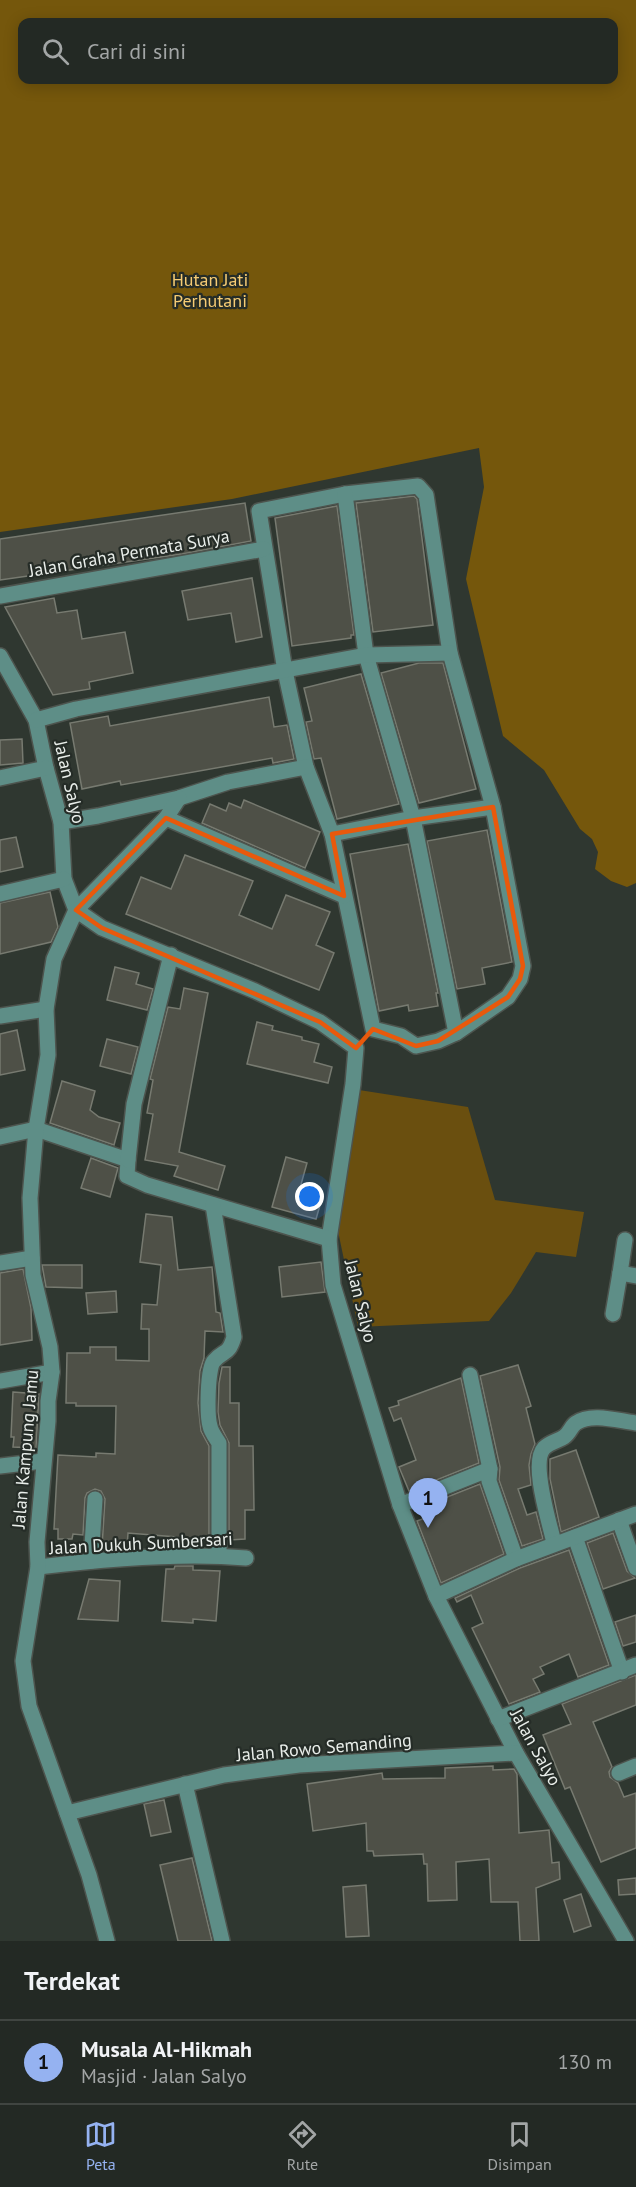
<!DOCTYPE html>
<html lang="id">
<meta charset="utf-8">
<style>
:root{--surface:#232924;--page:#2f3531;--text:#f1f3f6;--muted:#a3a6a6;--line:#404541;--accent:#95b2f1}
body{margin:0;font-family:"PT Sans",sans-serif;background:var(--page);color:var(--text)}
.you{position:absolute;left:310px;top:1197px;width:21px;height:21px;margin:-15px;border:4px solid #fff;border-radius:50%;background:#1a73e8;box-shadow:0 0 0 9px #1a73e833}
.badge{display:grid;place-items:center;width:39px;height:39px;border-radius:50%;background:var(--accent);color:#111;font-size:20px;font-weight:700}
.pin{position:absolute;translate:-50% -50px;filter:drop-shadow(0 2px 3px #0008)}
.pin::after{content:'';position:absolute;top:32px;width:21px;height:18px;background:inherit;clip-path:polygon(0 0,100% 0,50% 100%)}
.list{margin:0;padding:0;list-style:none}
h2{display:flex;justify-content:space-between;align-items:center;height:78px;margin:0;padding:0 24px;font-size:26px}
h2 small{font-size:20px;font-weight:400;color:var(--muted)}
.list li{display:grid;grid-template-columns:39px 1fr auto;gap:18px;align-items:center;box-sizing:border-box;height:84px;padding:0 24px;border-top:2px solid var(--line)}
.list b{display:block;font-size:22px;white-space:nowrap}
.list p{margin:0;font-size:20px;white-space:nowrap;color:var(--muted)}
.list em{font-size:20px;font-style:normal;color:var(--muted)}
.icon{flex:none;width:33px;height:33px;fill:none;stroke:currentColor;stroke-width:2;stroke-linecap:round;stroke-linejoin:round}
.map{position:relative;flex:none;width:636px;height:1941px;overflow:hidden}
.search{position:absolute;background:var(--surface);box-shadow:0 3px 15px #0003;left:18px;right:18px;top:18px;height:66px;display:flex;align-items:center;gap:15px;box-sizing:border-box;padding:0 21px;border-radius:12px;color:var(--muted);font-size:22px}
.sheet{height:162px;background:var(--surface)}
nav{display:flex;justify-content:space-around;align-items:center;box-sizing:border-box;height:84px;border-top:2px solid var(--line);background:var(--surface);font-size:16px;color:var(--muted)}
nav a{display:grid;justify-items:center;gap:3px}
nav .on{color:var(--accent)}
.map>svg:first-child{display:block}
.green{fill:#6a4f0f}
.forest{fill:#75570c;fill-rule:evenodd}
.building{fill:#4e5047;stroke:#777a70;stroke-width:1.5}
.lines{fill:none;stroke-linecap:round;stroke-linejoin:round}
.minor-casing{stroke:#4d544e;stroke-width:18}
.minor{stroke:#5e8e87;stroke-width:15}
.marked{fill:none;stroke:#e8590c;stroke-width:4.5;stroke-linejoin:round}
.labels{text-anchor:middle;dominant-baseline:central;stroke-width:4.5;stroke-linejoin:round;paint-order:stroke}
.park-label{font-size:18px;fill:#f6cc74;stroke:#252c27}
.street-label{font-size:18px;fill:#e9eeea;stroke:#252c27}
</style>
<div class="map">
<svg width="636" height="1941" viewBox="0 0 636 1941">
<rect width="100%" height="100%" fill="#2f3730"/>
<path class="green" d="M359,1090L468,1107L495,1200L584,1212L576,1257L536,1252L511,1293L489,1321L358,1327L338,1231Z"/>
<path class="forest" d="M0,0H636V883L627,887L611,881L595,869L598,852L592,839L580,829L544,770L503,736L466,579L484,487L479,448L232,499L0,532ZM614,22V80H22V22Z"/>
<g class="building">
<path d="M414,496L417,499L433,625L373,632L356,503Z"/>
<path d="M245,503L251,541L182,554L0,580V539Z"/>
<path d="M337,506L354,635H351V638L292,646L275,518Z"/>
<path d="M252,578L262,637L236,642L231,613L188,620L182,591Z"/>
<path d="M54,598L57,613L77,610L82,639L125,632L133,673L89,682L90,689L53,695L5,607Z"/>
<path d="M419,663H443L476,789L419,803L381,673Z"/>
<path d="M361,674L399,804L337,819L321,758L314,759L306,722L312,721L304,688Z"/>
<path d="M269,697L274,727L287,725L294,759L273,763L272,758L121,785L120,781L82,789L70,723L108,716L110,726Z"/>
<path d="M22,739L23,763L0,765V740Z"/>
<path d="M244,800L320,832L305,868L202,823L210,804L226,811L229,803L241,808Z"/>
<path d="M487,830L512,962L482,968L485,984L457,989L427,841Z"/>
<path d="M16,837L23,867L0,872V840Z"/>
<path d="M408,844L438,993H436L438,1006L409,1011L408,1005L379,1011L350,854Z"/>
<path d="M185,855L253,881L239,915L272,929L286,895L330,912L316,945L334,953L319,990L126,914L141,877L171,889Z"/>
<path d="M50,892L58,927L51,942L0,954V903Z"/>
<path d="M115,967L139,973L136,984L153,989L147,1010L107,1000Z"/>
<path d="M184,988L208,993L179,1152L225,1166L218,1190L174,1176L178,1166L145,1160L153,1114L147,1113L153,1080L150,1079L168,1007L180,1009Z"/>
<path d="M257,1022L273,1026L272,1030L302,1037V1040L319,1044L314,1062L332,1067L328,1083L247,1064Z"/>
<path d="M17,1030L25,1070L0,1075V1034Z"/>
<path d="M107,1039L138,1047L131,1074L100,1066Z"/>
<path d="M62,1081L95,1091L90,1110L99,1117L120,1123L114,1145L50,1123Z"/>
<path d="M286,1157L307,1163L300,1188L323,1195L316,1219L272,1207Z"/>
<path d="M91,1158L118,1168L110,1197L81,1188Z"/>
<path d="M146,1214L172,1217L178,1270L212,1267L216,1312L220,1313L223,1332L205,1331L204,1358L200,1371L198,1403L201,1431L209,1446V1538L194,1537V1546H176L177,1537L128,1533L127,1548L102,1547L105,1499L101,1491L95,1489L87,1493L85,1498L83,1535L73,1534L72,1539H58V1529H54L58,1455L96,1457V1453L115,1454L116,1406H76V1403H66L67,1353H90V1347H116V1360L149,1361V1329H141L142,1304L157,1305L161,1265L140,1262Z"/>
<path d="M321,1262L325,1292L282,1297L279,1267Z"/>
<path d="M42,1265H82V1288L46,1287Z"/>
<path d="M23,1269L31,1308L32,1340L0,1345V1273Z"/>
<path d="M116,1291L117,1312L88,1314L86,1293Z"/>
<path d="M518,1365L531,1406L526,1408L535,1444L531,1454L529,1465L531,1485L518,1489L527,1515L536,1512L543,1539L522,1546L499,1480L500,1467L480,1376Z"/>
<path d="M222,1367H230V1403H239V1446H253L254,1510H245V1539L229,1540V1443L220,1425L218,1412L219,1383Z"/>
<path d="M461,1378L479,1463L409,1491L399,1467L416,1460L401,1418L394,1421L389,1408L399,1405L398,1401Z"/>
<path d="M13,1392L39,1394L36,1448L13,1447L14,1437H11Z"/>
<path d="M576,1450L599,1517L561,1532L550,1479V1459Z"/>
<path d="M480,1484L504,1554L441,1583L417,1521L436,1514L432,1503Z"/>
<path d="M613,1533L627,1571L635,1578L603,1589L587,1543Z"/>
<path d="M569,1550L609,1665L578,1677L569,1654L540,1667L544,1674L533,1679L540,1692L509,1704L472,1628L483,1623L471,1595L457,1602L455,1598L520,1568Z"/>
<path d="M175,1566H193V1570L220,1571L216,1621L193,1619V1623L162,1621L166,1569H174Z"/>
<path d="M89,1579L120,1581L118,1621L78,1619Z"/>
<path d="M636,1615V1642L623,1646L615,1622Z"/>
<path d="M636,1675V1705L593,1722L612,1767L609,1772L610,1777L618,1783L624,1797L636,1793V1848L601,1862L570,1787L565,1789L543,1735L571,1724L562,1704Z"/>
<path d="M493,1766V1770L514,1769L517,1774L519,1833L549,1830L552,1863L559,1862L560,1879L536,1888L539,1941H520L518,1902H491L489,1859L456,1862L457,1900L428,1901L427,1864H424L423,1854L374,1856L373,1851H367L366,1823L313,1831L307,1784L382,1773L383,1779L445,1778V1768Z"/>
<path d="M164,1800L171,1832L151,1836L144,1804Z"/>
<path d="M192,1858L212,1941H178L160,1865Z"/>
<path d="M636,1878V1894L619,1895L618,1880Z"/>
<path d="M366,1885L369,1936L346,1937L343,1887Z"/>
<path d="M581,1894L591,1926L574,1932L564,1900Z"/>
</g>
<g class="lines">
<g class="minor-casing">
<g id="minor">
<path d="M418,486L426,495L450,653L493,807L523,966L520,979L508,997L456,1033L438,1041L416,1046L401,1036L373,1029L332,834L306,767L285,671L259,511L345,494Z"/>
<path d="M345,494L366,655L413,818L456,1033"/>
<path d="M0,596L264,549"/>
<path d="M0,656L36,720L46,768L61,822L64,879L76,910L102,928L255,991L320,1022L356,1048L353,1084L329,1239L333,1285L400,1505L436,1596L516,1753L626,1941"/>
<path d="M36,720L76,709L366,655L450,653"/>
<path d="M0,778L46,768"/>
<path d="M166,818L344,896"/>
<path d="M61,822L98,816L179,798L228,782L306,767"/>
<path d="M332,834L413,818L493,807"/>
<path d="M0,894L64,879"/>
<path d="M0,1016L46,1009"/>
<path d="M0,1137L36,1129L128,1160L127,1176L147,1185L329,1239"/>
<path d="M128,1160L134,1104L171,955"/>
<path d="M213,1205L234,1337C228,1356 225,1349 214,1361C207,1368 207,1416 210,1426C211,1432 216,1438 219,1443V1555"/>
<path d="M0,1263L32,1258"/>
<path d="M620,1273L625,1240"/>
<path d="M613,1314L620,1273L636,1276"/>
<path d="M470,1375L490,1469"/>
<path d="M0,1381L52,1372"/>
<path d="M0,1466L43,1461"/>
<path d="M400,1505L490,1469L489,1481L516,1559"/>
<path d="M619,1520L636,1568"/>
<path d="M575,1537L622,1672"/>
<path d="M554,1543C550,1524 530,1463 544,1448C550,1442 558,1441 564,1437C570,1433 571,1426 576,1423C591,1412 619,1421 636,1423"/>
<path d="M91,1561L95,1499"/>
<path d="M38,1567C104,1559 180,1552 246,1558"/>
<path d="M436,1596L516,1559L636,1514"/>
<path d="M498,1719L636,1665"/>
<path d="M619,1773L636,1766"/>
<path d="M185,1784L222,1941"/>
<path d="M67,1813L224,1775L299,1765L516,1753"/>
<path d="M107,1941L89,1875L29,1706L23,1661L38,1567L37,1542L48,1421V1401L52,1372L50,1347L33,1275L30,1198L36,1129L48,1055L46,1009L54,959L76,910L166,818L179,798"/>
</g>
</g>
<use href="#minor" class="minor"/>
</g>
<path class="marked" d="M493,807L523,966L520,979L508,997L438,1041L416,1046L373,1029L356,1048L320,1022L102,928L76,910L166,818L344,896L332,834Z"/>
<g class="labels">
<g class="park-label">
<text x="210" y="279">Hutan Jati<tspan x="210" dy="21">Perhutani</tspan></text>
</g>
<g class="street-label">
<text transform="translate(129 553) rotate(-10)">Jalan Graha Permata Surya</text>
<text transform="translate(70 782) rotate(77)">Jalan Salyo</text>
<text transform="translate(361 1301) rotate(76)">Jalan Salyo</text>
<text transform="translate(25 1449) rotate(-85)">Jalan Kampung Jamu</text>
<text transform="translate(141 1543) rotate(-3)">Jalan Dukuh Sumbersari</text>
<text transform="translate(324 1747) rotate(-5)">Jalan Rowo Semanding</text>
<text transform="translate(536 1747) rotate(61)">Jalan Salyo</text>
</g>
</g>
</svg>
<div class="you"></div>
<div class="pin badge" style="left:428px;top:1528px">1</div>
<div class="search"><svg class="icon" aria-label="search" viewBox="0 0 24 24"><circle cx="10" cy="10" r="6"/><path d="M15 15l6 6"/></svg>Cari di sini</div>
</div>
<section class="sheet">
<h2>Terdekat<small></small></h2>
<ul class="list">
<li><span class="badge">1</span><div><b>Musala Al-Hikmah</b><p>Masjid · Jalan Salyo</p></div><em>130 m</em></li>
</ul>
</section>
<nav>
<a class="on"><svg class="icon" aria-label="map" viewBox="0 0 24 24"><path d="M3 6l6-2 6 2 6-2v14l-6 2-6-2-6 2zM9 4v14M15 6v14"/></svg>Peta</a>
<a><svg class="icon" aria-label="directions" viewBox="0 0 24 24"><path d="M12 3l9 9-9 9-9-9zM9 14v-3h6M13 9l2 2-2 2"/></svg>Rute</a>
<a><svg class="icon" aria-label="saved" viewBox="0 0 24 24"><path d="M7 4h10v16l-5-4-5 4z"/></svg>Disimpan</a>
</nav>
